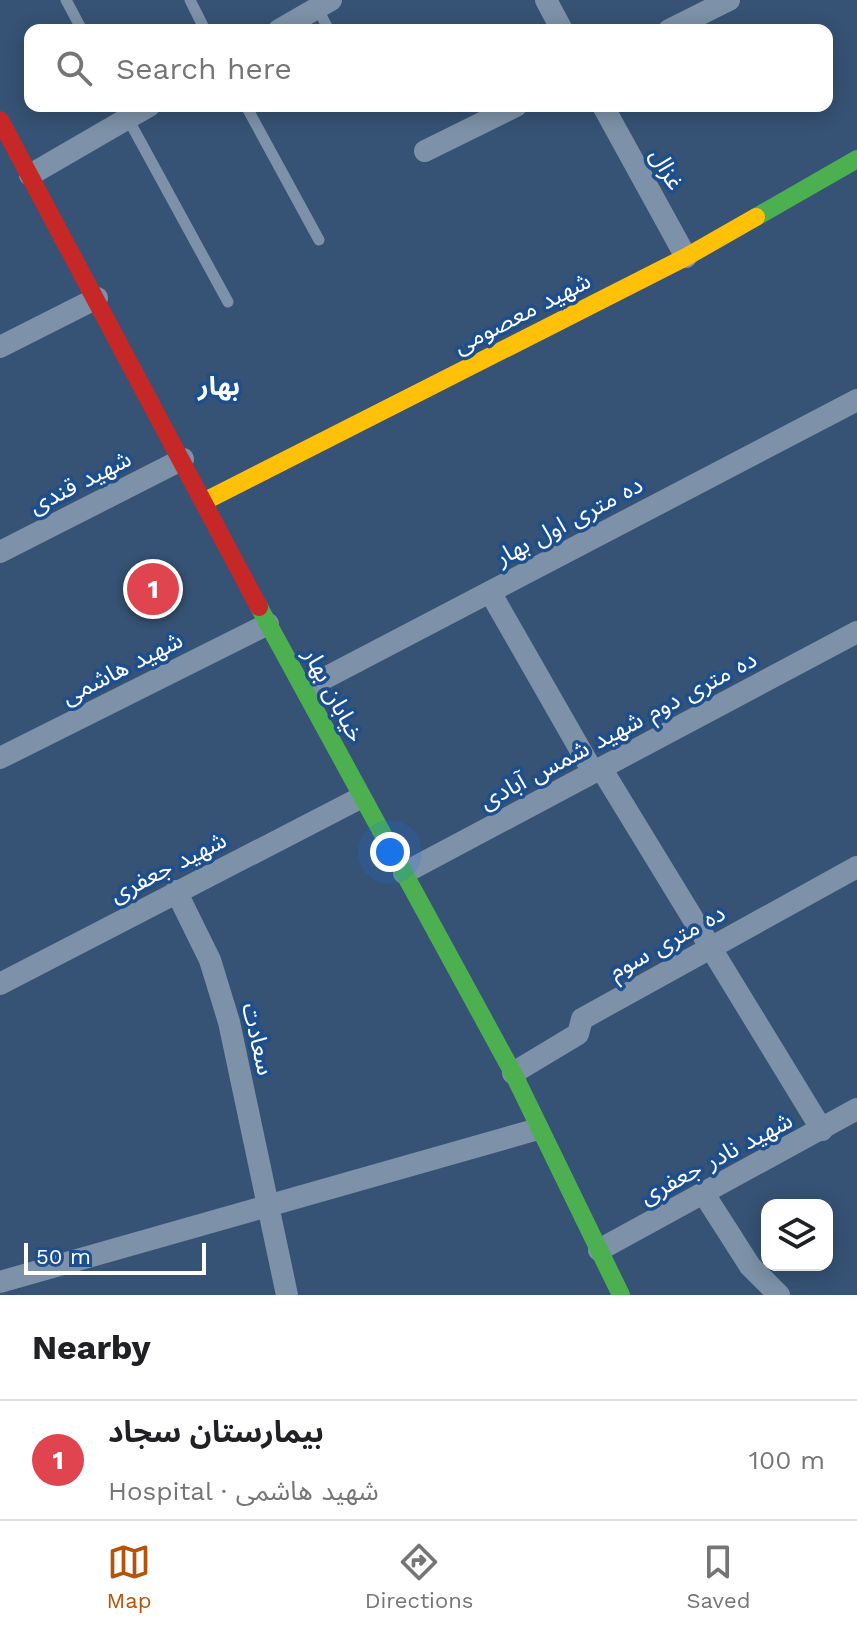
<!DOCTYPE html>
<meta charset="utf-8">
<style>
:root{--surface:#fff;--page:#f6f6f6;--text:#202124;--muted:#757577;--line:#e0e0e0;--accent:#b45309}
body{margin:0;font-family:"Work Sans","Noto Sans Arabic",sans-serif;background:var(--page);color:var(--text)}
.controls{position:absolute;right:24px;bottom:24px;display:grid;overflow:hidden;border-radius:16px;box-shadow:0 4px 20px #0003}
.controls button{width:72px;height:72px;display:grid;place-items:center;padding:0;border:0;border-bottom:2px solid var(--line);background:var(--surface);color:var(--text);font:40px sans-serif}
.scale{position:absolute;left:24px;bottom:20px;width:182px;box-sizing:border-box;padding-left:8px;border:4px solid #fff;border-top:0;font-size:22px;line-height:28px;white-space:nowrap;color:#fff;-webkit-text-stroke:6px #1b4f8f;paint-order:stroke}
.you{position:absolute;left:390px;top:852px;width:28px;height:28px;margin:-20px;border:6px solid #fff;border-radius:50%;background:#1a73e8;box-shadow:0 0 0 12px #1a73e833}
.badge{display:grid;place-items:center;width:52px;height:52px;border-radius:50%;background:var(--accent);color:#fff;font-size:26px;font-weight:700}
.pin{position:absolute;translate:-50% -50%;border:4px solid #fff;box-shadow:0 2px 8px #0006}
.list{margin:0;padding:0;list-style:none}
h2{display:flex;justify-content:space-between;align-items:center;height:104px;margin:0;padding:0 32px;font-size:34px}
h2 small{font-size:26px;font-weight:400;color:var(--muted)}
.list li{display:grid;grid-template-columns:52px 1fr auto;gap:24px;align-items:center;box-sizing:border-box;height:120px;padding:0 32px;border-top:2px solid var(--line)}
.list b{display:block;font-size:30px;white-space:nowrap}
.list p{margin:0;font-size:26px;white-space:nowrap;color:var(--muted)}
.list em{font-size:26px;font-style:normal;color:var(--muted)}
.icon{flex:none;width:44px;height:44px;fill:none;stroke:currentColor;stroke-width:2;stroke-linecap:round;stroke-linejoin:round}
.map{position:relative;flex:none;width:857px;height:1295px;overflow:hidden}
.search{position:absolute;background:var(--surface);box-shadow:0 4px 20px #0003;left:24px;right:24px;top:24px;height:88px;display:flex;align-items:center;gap:20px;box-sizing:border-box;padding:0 28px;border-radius:16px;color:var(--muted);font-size:30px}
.sheet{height:224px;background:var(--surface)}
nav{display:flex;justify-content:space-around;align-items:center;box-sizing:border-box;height:112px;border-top:2px solid var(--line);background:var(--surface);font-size:22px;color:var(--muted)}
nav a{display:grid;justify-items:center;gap:4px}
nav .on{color:var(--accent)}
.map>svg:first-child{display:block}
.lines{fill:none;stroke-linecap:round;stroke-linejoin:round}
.lane{stroke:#7d92a8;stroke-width:11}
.street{stroke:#7d92a8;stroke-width:22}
.fast{stroke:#4caf50;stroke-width:18}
.slow{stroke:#ffc107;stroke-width:18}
.jam{stroke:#c62828;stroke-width:18}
.labels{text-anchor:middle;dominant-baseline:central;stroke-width:7;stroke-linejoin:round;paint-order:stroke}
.street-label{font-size:24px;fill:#fff;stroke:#1b4f8f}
.neighbourhood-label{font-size:26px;font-weight:bold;fill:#fff;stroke:#1b4f8f}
</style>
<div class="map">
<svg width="857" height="1295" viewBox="0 0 857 1295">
<rect width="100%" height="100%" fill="#365274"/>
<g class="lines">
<g class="lane">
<path d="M66,0L82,30"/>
<path d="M190,0L205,30"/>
<path d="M316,6L329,30"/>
<path d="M121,106L228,302"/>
<path d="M246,106L319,240"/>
</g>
<g class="street">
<path d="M546,0L562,30"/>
<path d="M279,30L331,0"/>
<path d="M669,30L729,0"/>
<path d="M603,106L686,257"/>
<path d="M425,151L516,106"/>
<path d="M30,175L149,106"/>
<path d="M0,347L97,298"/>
<path d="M0,552L183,459"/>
<path d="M490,592L593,772"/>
<path d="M306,688L857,400"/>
<path d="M0,758L268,624"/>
<path d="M601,768L822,1130"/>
<path d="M404,873L857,632"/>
<path d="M176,891L210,960L229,1022L287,1295"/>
<path d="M0,984L360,798"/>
<path d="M513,1073L578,1034L582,1019L857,867"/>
<path d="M704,1194L750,1266L779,1295"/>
<path d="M599,1250L857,1109"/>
<path d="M0,1282L538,1129"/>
</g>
<g class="fast">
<path d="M756,217L857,159"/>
<path d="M259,607L513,1073L621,1295"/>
</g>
<path class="slow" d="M205,501L686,257L756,217"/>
<path class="jam" d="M0,120L259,607"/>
</g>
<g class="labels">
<g class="street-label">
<text transform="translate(667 169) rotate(61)">غزال</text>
<text transform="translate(522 313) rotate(-27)">شهید معصومی</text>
<text transform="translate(80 482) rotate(-27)">شهید قندی</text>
<text transform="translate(569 521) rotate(-28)">ده متری اول بهار</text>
<text transform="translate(122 668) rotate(-27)">شهید هاشمی</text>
<text transform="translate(334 695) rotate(62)">خیابان بهار</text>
<text transform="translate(618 730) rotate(-28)">ده متری دوم شهید شمس آبادی</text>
<text transform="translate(168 867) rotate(-27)">شهید جعفری</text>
<text transform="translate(667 942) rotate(-29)">ده متری سوم</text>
<text transform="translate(258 1039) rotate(77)">سعادت</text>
<text transform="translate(716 1158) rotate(-28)">شهید نادر جعفری</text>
</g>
<g class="neighbourhood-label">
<text x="219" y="386">بهار</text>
</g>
</g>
</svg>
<div class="controls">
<button><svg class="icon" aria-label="layers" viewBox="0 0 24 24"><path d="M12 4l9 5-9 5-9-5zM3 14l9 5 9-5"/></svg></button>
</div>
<div class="scale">50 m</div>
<div class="you"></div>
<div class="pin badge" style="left:153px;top:589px;background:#e0444e">1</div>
<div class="search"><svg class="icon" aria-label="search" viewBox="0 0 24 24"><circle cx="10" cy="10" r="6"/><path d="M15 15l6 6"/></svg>Search here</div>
</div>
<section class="sheet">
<h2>Nearby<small></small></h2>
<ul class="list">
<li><span class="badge" style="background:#e0444e">1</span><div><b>بیمارستان سجاد</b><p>Hospital · شهید هاشمی</p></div><em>100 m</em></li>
</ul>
</section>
<nav>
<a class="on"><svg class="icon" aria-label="map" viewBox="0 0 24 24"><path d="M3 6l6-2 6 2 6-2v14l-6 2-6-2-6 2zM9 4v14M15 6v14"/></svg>Map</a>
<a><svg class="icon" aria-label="directions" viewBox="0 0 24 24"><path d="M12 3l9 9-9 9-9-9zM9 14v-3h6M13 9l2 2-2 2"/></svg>Directions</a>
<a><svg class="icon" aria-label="saved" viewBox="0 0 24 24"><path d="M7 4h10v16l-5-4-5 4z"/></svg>Saved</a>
</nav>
